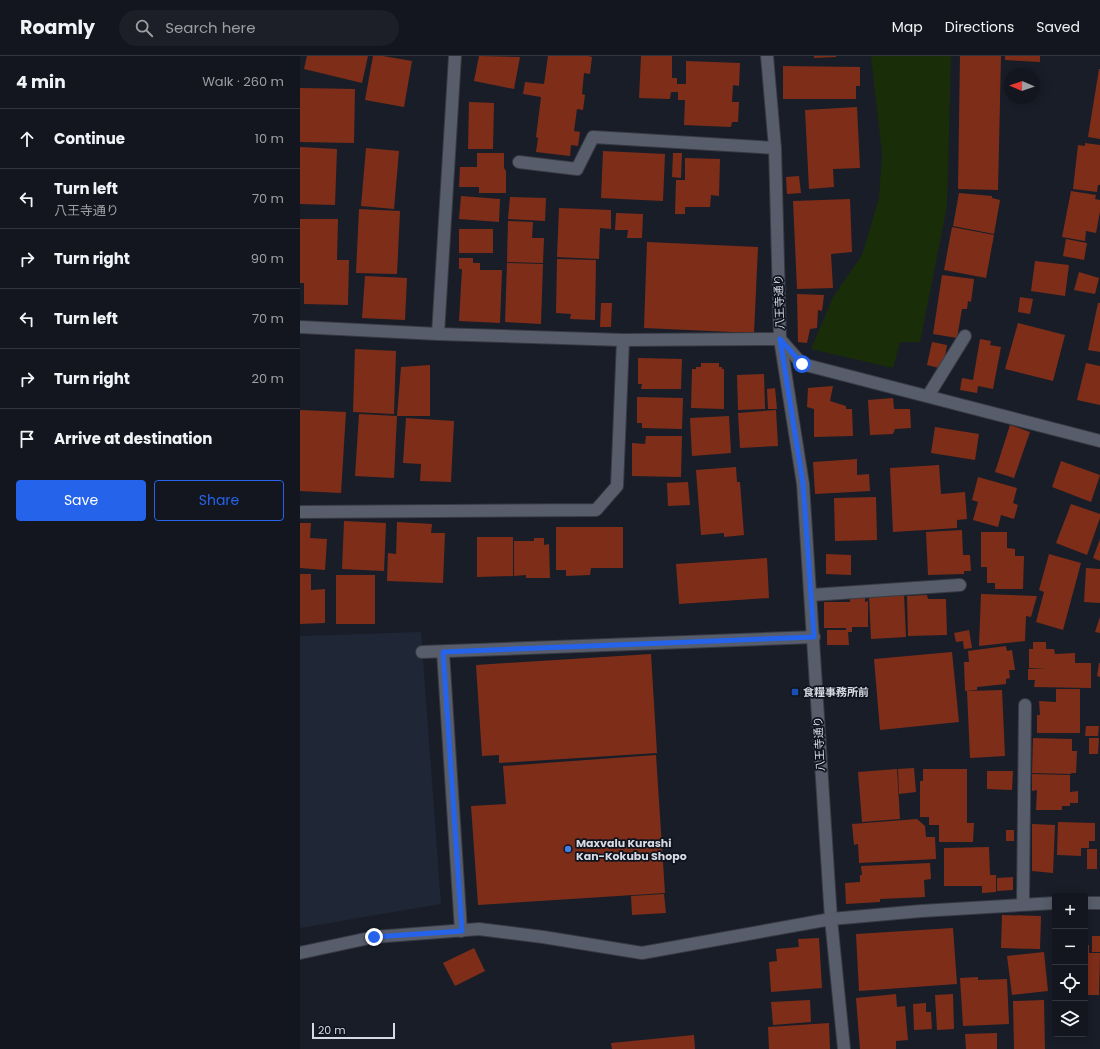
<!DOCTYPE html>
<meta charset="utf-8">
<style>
:root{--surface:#13161e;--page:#1c1f27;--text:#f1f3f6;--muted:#9d9fa4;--line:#32353c;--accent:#2563eb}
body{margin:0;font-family:Poppins,"Noto Sans JP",sans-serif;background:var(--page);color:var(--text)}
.controls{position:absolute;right:12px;bottom:12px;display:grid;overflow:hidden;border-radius:4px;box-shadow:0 2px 10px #0003}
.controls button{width:36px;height:36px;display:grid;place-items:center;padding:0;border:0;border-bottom:1px solid var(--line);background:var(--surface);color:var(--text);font:20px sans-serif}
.compass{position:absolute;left:704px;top:12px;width:36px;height:36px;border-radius:50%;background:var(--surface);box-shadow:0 2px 10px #0003;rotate:272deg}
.scale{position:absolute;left:12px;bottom:10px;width:83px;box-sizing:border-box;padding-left:4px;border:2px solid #d6dae2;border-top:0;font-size:11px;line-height:14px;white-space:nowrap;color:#d6dae2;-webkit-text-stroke:3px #10141f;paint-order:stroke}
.stop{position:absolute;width:12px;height:12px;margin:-9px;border:3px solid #2563eb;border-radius:50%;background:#fff}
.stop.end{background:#2563eb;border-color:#fff;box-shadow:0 1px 4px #0008}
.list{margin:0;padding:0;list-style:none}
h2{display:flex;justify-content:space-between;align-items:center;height:52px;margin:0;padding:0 16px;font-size:17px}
h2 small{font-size:13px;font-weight:400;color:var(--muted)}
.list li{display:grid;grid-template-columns:26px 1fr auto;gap:12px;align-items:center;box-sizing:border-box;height:60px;padding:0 16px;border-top:1px solid var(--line)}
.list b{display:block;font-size:15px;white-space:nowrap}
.list p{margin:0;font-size:13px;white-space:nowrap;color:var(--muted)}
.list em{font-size:13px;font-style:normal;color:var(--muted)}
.actions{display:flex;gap:8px;padding:12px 16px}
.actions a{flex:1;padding:9px 0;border:1px solid var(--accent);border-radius:4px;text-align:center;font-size:14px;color:var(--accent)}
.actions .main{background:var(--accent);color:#fff}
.icon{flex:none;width:22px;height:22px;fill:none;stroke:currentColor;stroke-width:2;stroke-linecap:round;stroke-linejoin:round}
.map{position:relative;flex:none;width:800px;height:993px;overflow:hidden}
header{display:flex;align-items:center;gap:24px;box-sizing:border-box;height:56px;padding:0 20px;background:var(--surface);border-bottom:1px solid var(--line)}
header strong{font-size:19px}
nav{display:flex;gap:22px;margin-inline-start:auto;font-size:14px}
.search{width:280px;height:36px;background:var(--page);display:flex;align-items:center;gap:10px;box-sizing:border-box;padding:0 14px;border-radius:22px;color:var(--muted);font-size:15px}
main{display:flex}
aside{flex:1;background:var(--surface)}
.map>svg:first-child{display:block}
.built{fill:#1f2636}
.green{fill:#1a2d09}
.building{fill:#7e2e18}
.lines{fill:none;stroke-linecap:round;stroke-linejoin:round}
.minor-casing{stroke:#373a43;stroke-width:14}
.minor{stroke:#575d6a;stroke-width:12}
.route{stroke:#2563eb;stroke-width:5}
.transit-dot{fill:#1a4fb4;stroke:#10141f;stroke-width:1.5}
.shop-dot{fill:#3f7fe0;stroke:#10141f;stroke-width:1.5}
.labels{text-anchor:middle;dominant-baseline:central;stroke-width:3.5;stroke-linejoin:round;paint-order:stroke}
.street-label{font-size:11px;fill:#d6dae2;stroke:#10141f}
.poi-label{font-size:11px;font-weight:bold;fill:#d6dae2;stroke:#10141f;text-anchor:start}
</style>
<header>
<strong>Roamly</strong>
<div class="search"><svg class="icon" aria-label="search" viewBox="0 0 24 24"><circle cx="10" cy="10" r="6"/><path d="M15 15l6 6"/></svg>Search here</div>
<nav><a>Map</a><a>Directions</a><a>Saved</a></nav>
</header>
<main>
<aside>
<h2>4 min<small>Walk · 260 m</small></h2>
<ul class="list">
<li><svg class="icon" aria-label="ahead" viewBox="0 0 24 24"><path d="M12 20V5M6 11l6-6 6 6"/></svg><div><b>Continue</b></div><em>10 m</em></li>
<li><svg class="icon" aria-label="left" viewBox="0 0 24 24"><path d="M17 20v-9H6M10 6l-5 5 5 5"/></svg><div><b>Turn left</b><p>八王寺通り</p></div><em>70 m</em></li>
<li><svg class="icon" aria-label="right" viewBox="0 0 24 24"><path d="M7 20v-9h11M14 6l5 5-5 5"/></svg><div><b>Turn right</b></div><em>90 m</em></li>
<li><svg class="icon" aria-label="left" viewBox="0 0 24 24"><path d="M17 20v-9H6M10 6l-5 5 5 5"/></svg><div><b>Turn left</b></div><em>70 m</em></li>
<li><svg class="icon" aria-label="right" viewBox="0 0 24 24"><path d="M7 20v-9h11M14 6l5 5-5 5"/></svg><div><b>Turn right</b></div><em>20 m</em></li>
<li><svg class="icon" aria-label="arrive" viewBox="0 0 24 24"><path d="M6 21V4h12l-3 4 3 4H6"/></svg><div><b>Arrive at destination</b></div></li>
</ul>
<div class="actions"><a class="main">Save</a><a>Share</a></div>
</aside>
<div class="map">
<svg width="800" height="993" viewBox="0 0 800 993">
<rect width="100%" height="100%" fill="#191d28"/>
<path class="built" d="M121,576L141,848L0,872V580Z"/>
<path class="green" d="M571,0H651L647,150L620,286H600L593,312L511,293L533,241L562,199L579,142L582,98Z"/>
<g class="building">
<path d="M7,0H68L62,27L4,13Z"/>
<path d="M73,0H83L112,5L104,51L65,44Z"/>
<path d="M179,0L220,1L214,33L174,25Z"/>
<path d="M248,0H288L292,1L290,18L284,17L282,38L285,39L283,54L277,53L274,75L280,76L278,90L271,89L270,100L236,96L238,82L236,81L241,41L223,38L225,26L244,28Z"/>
<path d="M341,0H372V22H377V28H386V5L440,7L439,30L433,29L432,46H439L438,66H432L431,71L384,69L385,44H378V36H371L370,43L339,42Z"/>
<path d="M514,0H536V1L514,2Z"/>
<path d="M660,0H701L698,134L658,133Z"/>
<path d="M705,0H740V6L705,4Z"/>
<path d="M483,10L560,11V30H556V43H483Z"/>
<path d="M799,13H800V83L788,81Z"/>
<path d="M0,32L55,33L54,87L0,86Z"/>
<path d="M169,46L194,47L193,93H168Z"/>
<path d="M557,51L560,112L533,113L534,131L509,133L505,54Z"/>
<path d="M785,87L800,89V129H798L797,136L773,133L778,89L785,90Z"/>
<path d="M0,91L37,93L35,149L0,148Z"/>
<path d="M66,92L99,95L94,153L61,150Z"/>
<path d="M303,95L365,98L363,145L301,142Z"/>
<path d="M177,97H204V112L206,115V137H179V131H159L160,111H177Z"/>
<path d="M373,97H382L381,122L372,121Z"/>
<path d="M385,102L420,103L419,140L411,139L410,151H385V158H375L376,124H385Z"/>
<path d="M499,120L501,137L487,138L486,121Z"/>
<path d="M771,135L796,139L795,143L800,144V155L796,177L786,175L785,185L762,181Z"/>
<path d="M659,137L692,140V142L700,144L694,178L653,170Z"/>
<path d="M161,140L200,143L199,166L159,163Z"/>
<path d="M210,141L246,142L245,165L208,163Z"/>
<path d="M550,143L552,196L531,198L533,232L497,233L493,145Z"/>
<path d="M259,152L311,154V173L300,172L299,203L257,201Z"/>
<path d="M59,153L100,155L97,218L56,217Z"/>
<path d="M316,157L343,158L342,182H327L328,174H315Z"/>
<path d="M0,163H38L37,204H49L48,249L4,248V227H0Z"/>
<path d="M208,165L233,166L232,182H244L243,207L207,206Z"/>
<path d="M652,171L694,179L686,222L644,214Z"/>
<rect x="159" y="173" width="34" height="24"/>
<path d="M766,183L787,187L784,204L763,200Z"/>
<path d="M347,186L458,191L454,277L344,272Z"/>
<path d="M159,202H173V207H180V214H202L200,267L159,265L162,213H159Z"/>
<path d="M257,203L296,204L295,264L270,263L271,258L256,257Z"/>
<path d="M735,205L769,209L765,240L731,235Z"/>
<path d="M207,207L243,208L241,268L205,266Z"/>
<path d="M779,216L799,222L795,238L774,234Z"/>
<path d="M642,219L674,223L671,246L668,245L667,253H662L657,282L633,278Z"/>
<path d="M65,220L107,222L105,264L62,262Z"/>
<path d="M497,238L524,239L522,255L518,254L517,272L510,273L507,287L498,286Z"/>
<path d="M720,241L733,243L730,258L718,256Z"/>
<path d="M301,247H312L311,271H300Z"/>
<path d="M798,247H800V296L788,294Z"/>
<path d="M718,267L765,279L753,325L705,313Z"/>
<path d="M680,283L691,285L690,289L701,291L693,333L678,330L677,337L660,334L662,322L673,324Z"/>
<path d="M632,286L647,289L643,313L627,309Z"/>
<path d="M55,293L96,295L94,358L53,356Z"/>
<path d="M338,302L382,303L381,333H341L342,328H338Z"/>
<path d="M401,307H419V311H422V313H424V353L391,352L392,313H396V311H401Z"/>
<path d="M786,307L800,310V349L777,344Z"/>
<path d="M130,309V360H97L101,311Z"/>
<path d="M464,318L465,353L438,354L437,319Z"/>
<path d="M533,330L530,345L546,350V353H552L553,380L514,381V353L507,351L508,332Z"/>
<path d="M475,332L477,353H468L467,333Z"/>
<path d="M337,341L383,342L382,373L342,372V367H337Z"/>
<path d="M593,342L594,353H610L611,372L595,373L593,378L570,379L568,344Z"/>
<path d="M0,354L46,356L41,437L0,435Z"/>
<path d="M476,354L478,390L440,392L438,357Z"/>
<path d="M59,358L97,360L94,422L55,420Z"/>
<path d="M429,360L431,397L392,400L390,362Z"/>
<path d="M106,362L154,365L151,426L120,425L121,408L103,407Z"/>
<path d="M710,369L730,376L714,422L695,416Z"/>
<path d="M635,371L679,378L675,404L631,397Z"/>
<path d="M346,380H382L381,421L332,420V387L345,388Z"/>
<path d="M557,403V419L569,418L570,435L515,438L513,406Z"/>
<path d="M761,405L800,419L791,446L752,431Z"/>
<path d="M639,409L641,438L665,436L667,463L657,464V472L593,476L590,412Z"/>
<path d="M436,411L437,426H440L444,479L424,481V477L401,479L396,414Z"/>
<path d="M678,421L717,432L713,447L718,449L714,463L701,459L698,471L673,464L678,446L672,444Z"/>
<path d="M388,426L390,449L368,450L367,427Z"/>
<path d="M576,441L577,484L535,485L534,442Z"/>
<path d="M771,448L800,458V462L787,499L756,487Z"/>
<path d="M44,465L86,467L84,515L42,513Z"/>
<path d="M97,466L132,468L131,477H145L143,527L87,525L88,497L96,498Z"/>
<path d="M0,467H11L10,482L27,483L25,514L0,512Z"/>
<path d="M256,471H323V512H291L290,519L266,520V514H256Z"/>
<path d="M662,474L663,499H670L671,515H664V518L628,519L626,476Z"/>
<path d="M681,476H707V492L715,493V500H724L723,533H695V527H687V511H681Z"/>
<path d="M177,481H213V520L177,521Z"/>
<path d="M234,482H244V489L249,488L250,522H226V519L214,520V485H234Z"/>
<path d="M800,483V505L793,502Z"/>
<path d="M526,498L551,499V519L526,518Z"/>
<path d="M749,498L781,507L763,574L736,566L744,536L739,534Z"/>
<path d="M467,502L469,542L379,548L376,508Z"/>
<path d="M786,512L800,513V547L784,546Z"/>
<path d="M0,518H11V534L25,533V567L0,568Z"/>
<rect x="36" y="519" width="39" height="49"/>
<path d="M604,538L606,581L571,583L569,540Z"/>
<path d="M681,538L737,540L731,561L726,560L725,585L679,590Z"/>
<path d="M627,539L628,543H646L647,579L608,580L607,540Z"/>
<path d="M550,540H565V546L568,545V571H552V576H548L549,589H527V574H546V572H524V546H550Z"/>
<path d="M800,561V577L795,576Z"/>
<path d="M669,574L672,592L664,593L663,585L656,586L654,577Z"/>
<rect x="733" y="586" width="13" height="7"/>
<path d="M706,590L707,595L712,594L715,614H709L710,622L706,623V628L677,631V634L665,635L664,606H669L668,595Z"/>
<path d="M729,593H754L755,598L775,597V607H791V632L734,631L735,624H728V613L747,612H729Z"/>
<path d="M652,596L659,666L580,674L574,603Z"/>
<path d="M351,598L357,697L199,707V699L182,700L176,609Z"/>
<path d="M799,607H800V621L797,620Z"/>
<path d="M756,633H780V677H737V659H740L739,645L756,646Z"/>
<path d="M702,634L705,700L670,702L667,635Z"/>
<path d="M786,670H799L798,680H785Z"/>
<path d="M733,682L772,683V695H777L776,717H771V718L732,717Z"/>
<path d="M789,682H799L798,698H789Z"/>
<path d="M356,699L365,837L178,849L171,750L206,748L203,710Z"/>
<path d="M614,712L616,736L599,738L598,713Z"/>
<path d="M597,713L600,763L562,766L558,716Z"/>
<path d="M623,713H667V767H674L673,786H639V769H629V761H620V725H623Z"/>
<path d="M687,715H713L712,734L687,733Z"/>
<path d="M732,718L770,719V736L778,735V747H770V750H762V754H736L737,734L732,735Z"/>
<path d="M617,763L625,770L626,781H635L636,803L559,807L558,788L554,789L552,768Z"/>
<path d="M758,766L795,767V785H789V792H781V800L757,799Z"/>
<path d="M732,768L755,769L753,817L732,815Z"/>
<rect x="706" y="774" width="8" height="11"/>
<path d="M689,791L690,819H696V836L682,837V830H644V792Z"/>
<rect x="787" y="793" width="10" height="20"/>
<path d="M630,807L631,823L624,824L625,841L580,843V846L546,848L545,827L560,826V819H562L561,810Z"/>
<path d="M713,821V834L697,835V822Z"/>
<path d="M364,838L366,857L332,859L331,840Z"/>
<path d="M702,859L741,860L740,893L701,892Z"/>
<path d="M653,872L657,928L559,935L556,878Z"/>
<rect x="792" y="880" width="8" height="16"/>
<path d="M519,882L522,932L471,936L469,906L477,905L476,893L499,891L498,883Z"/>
<path d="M785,889H789V897H800L799,939H785Z"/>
<path d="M174,892L185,915L155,930L143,907Z"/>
<path d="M744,896L748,935L712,939L707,900Z"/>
<path d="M678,921V924L707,923L709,968L663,970L660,922Z"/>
<path d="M596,938L597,951L605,950L608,984L596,985V993H560L556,942Z"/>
<path d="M653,938L654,973L637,974L635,939Z"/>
<path d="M510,944L511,966L473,969L471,946Z"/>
<path d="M744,944L745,993H714L713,945Z"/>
<path d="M626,947V956H631L632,973L614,974L613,948Z"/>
<path d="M529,967L530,993H469L468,971Z"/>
<path d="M697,977V993H666L665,978Z"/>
<path d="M394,979L395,993H312L311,987Z"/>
</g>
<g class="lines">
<g class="minor-casing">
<g id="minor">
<path d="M467,0L475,92L480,283L503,428L531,863L544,993"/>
<path d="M219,106L277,113L293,81L475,92"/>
<path d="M0,271L138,278L323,284L480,283L502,308L800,385"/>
<path d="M138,278L155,0"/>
<path d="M628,340L665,280"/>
<path d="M0,456L296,454L317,430L323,284"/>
<path d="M511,539L660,529"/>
<path d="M122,596L514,581"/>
<path d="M143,596L161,875"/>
<path d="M785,847H800"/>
<path d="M723,848L725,649"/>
<path d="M0,897L74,881L179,873L243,881L342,897L531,863L621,855L755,847"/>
</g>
</g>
<use href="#minor" class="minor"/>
</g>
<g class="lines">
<path class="route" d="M74,881L162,875L143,596L514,581L503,428L480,283L502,308"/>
</g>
<rect class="transit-dot" x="491" y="632" width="8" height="8" rx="2"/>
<circle class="shop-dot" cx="268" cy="793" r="4"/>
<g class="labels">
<g class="street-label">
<text transform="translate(479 246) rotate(-92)">八王寺通り</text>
<text transform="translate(519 688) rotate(-93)">八王寺通り</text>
</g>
<g class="poi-label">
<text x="503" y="636">食糧事務所前</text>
<text x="276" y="787">Maxvalu Kurashi<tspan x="276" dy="13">Kan-Kokubu Shopo</tspan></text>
</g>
</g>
</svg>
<div class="controls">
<button>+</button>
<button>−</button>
<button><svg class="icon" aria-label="locate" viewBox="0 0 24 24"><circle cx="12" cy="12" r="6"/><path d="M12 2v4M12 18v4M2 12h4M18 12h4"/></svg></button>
<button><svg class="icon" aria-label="layers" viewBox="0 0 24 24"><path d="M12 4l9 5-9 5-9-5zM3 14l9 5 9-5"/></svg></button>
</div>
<svg class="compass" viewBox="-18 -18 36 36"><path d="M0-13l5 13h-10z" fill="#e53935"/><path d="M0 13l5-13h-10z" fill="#9d9fa4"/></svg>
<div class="scale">20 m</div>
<div class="stop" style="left:502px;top:308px"></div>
<div class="stop end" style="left:74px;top:881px"></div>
</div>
</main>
